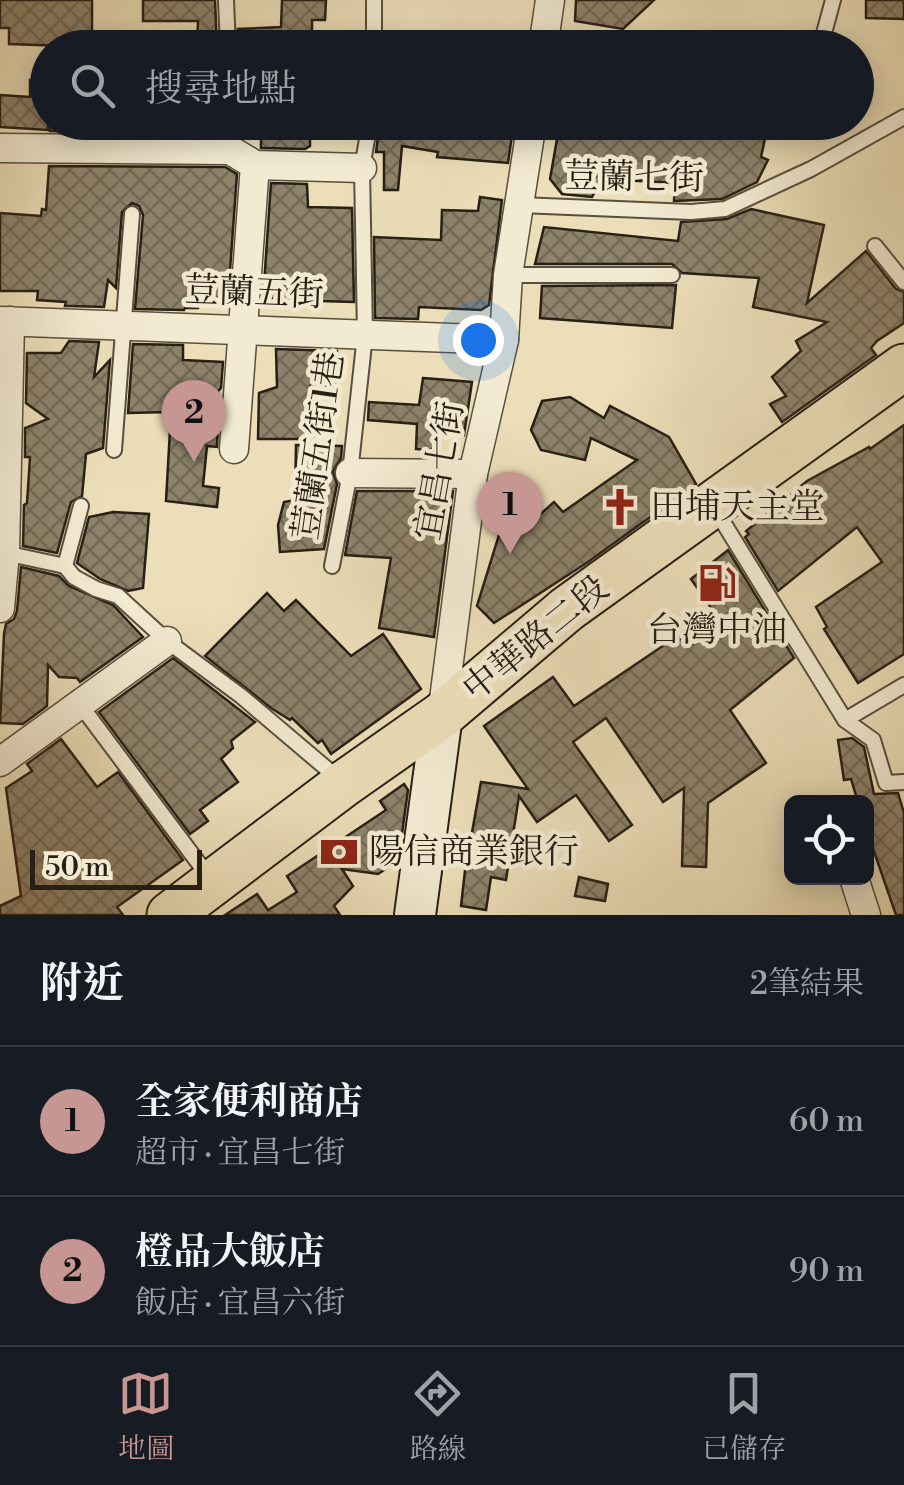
<!DOCTYPE html>
<html lang="zh-TW">
<meta charset="utf-8">
<style>
:root{--surface:#171b24;--page:#242831;--text:#f1f3f6;--muted:#9ea1a6;--line:#363941;--accent:#c59692}
body{margin:0;font-family:"Libre Bodoni","Noto Serif TC",serif;background:var(--page);color:var(--text)}
.controls{position:absolute;right:30px;bottom:30px;display:grid;overflow:hidden;border-radius:15px;box-shadow:0 5px 25px #0003}
.controls button{width:90px;height:90px;display:grid;place-items:center;padding:0;border:0;border-bottom:2px solid var(--line);background:var(--surface);color:var(--text);font:50px sans-serif}
.scale{position:absolute;left:30px;bottom:25px;width:172px;box-sizing:border-box;padding-left:10px;border:5px solid #281f15;border-top:0;font-size:28px;line-height:35px;white-space:nowrap;color:#281f15;-webkit-text-stroke:8px #f2ead1;paint-order:stroke}
.you{position:absolute;left:478px;top:340px;width:35px;height:35px;margin:-25px;border:8px solid #fff;border-radius:50%;background:#1a73e8;box-shadow:0 0 0 15px #1a73e833}
.badge{display:grid;place-items:center;width:65px;height:65px;border-radius:50%;background:var(--accent);color:#111;font-size:32px;font-weight:700}
.pin{position:absolute;translate:-50% -82px;filter:drop-shadow(0 2px 5px #0008)}
.pin::after{content:'';position:absolute;top:52px;width:35px;height:30px;background:inherit;clip-path:polygon(0 0,100% 0,50% 100%)}
.list{margin:0;padding:0;list-style:none}
h2{display:flex;justify-content:space-between;align-items:center;height:130px;margin:0;padding:0 40px;font-size:42px}
h2 small{font-size:32px;font-weight:400;color:var(--muted)}
.list li{display:grid;grid-template-columns:65px 1fr auto;gap:30px;align-items:center;box-sizing:border-box;height:150px;padding:0 40px;border-top:2px solid var(--line)}
.list b{display:block;font-size:38px;white-space:nowrap}
.list p{margin:0;font-size:32px;white-space:nowrap;color:var(--muted)}
.list em{font-size:32px;font-style:normal;color:var(--muted)}
.icon{flex:none;width:55px;height:55px;fill:none;stroke:currentColor;stroke-width:2;stroke-linecap:round;stroke-linejoin:round}
.map{position:relative;flex:none;width:904px;height:915px;overflow:hidden}
.search{position:absolute;background:var(--surface);box-shadow:0 5px 25px #0003;left:30px;right:30px;top:30px;height:110px;display:flex;align-items:center;gap:25px;box-sizing:border-box;padding:0 35px;border-radius:55px;color:var(--muted);font-size:38px}
.sheet{height:430px;background:var(--surface)}
nav{display:flex;justify-content:space-around;align-items:center;box-sizing:border-box;height:140px;border-top:2px solid var(--line);background:var(--surface);font-size:28px;color:var(--muted)}
nav a{display:grid;justify-items:center;gap:5px}
nav .on{color:var(--accent)}
.map>svg:first-child{display:block}
.building{fill:url(#building-cross-hatch);stroke:#281f15;stroke-width:2.5}
.lines{fill:none;stroke-linecap:round;stroke-linejoin:round}
.lane-casing{stroke:#594f3e;stroke-width:18}
.street-casing{stroke:#594f3e;stroke-width:31}
.secondary-casing{stroke:#281f15;stroke-width:44}
.primary-casing{stroke:#281f15;stroke-width:49}
.lane{stroke:#f2ead1;stroke-width:14}
.street{stroke:#f2ead1;stroke-width:28}
.secondary{stroke:#f2ead1;stroke-width:40}
.primary{stroke:#ebdeb8;stroke-width:45}
.labels{text-anchor:middle;dominant-baseline:central;stroke-width:9;stroke-linejoin:round;paint-order:stroke}
.street-label{font-size:35px;fill:#281f15;stroke:#f2ead1}
.poi-label{font-size:35px;fill:#281f15;stroke:#f2ead1;text-anchor:start}
</style>
<div class="map">
<svg width="904" height="915" viewBox="0 0 904 915">
<defs>
<pattern id="building-cross-hatch" width="8" height="8" patternUnits="userSpaceOnUse" patternTransform="scale(2.5)"><rect width="8" height="8" fill="#8d826a"/><path d="M0 0l8 8M0 8l8-8" fill="none" stroke="#736a56"/></pattern>
</defs>
<rect width="100%" height="100%" fill="#ebdeb8"/>
<filter id="stains"><feTurbulence type="fractalNoise" baseFrequency=".002" numOctaves="4"/><feColorMatrix values="0 0 0 0 .2 0 0 0 0 .09 0 0 0 0 .02 0 0 0 .5 -.17"/></filter>
<radialGradient id="worn" r=".72"><stop offset=".6" stop-color="#630" stop-opacity="0"/><stop offset="1" stop-color="#630" stop-opacity=".3"/></radialGradient>
<g class="building">
<path d="M0,0H92V47L9,44V28H0Z"/>
<path d="M143,0H215L217,48H197L198,21H143Z"/>
<path d="M282,0H326L325,20H312V48H239L238,29L281,27Z"/>
<path d="M576,0H654L623,29L575,21Z"/>
<path d="M866,0H904V19L866,18Z"/>
<path d="M30,80H48V130L0,127V95L30,97Z"/>
<path d="M51,122H215L217,132L50,131Z"/>
<path d="M261,122H310V146L305,149L261,148Z"/>
<path d="M380,122H514L508,163L437,157L438,152L402,146L398,190H384V152H376Z"/>
<path d="M560,122H762L766,134L761,157L768,160L757,182L722,199L674,201L675,183L602,179L592,197L562,194L550,179Z"/>
<path d="M49,166L225,167L237,174L228,298L199,297L198,308H185L184,310L135,309L143,215L139,206L132,203L122,212L116,288L108,280L104,307L70,306H65L66,302L37,300L38,291H0V213L41,216L42,209L46,210Z"/>
<path d="M271,183L307,184L308,207L352,208L354,302L320,301V298L263,299Z"/>
<path d="M480,197L502,200L489,305L481,310L419,307L418,319L375,318L374,237L441,240L442,210L478,211Z"/>
<path d="M751,209L824,225L807,303L866,251L896,289L904,292V323L877,341L871,348L876,355L782,422L770,404L786,396L772,377L801,351L796,341L827,322L753,307L759,278L682,273L672,264H535L544,227L678,241L681,222L727,219Z"/>
<path d="M676,285L672,328L540,318L542,286Z"/>
<path d="M69,341L99,342L94,377L110,360L103,448L86,454L82,496L71,502L57,553L23,546L24,505L27,503L30,457H25V428L48,419L26,403L27,353H61Z"/>
<path d="M133,344L183,345V360L223,362L221,388L188,423L218,426L217,447L207,446L203,486L219,488L217,507L166,501L171,412L128,413Z"/>
<path d="M276,349L337,351L334,385L310,386L305,439H258L259,393L277,387Z"/>
<path d="M423,378L472,382L464,435L436,431L434,450L416,449L417,424L368,420L369,402L419,405Z"/>
<path d="M570,397L604,418L610,406L669,437L696,484L588,562L494,623L477,606L503,522L498,516L520,502L535,519L554,502L563,512L637,460L591,438L585,460L541,450L531,430L542,401Z"/>
<path d="M904,425V654L858,683L824,629L827,627L816,607L882,562L857,527L778,591L745,537L749,534L746,531L807,481L869,447L870,449Z"/>
<path d="M296,445L342,446L341,458L333,472L337,484L324,549L280,552L278,525L284,502L295,500Z"/>
<path d="M357,491H453L434,637L379,628L391,558L345,555Z"/>
<path d="M113,512L149,514L143,588L128,591L100,579L77,563L89,517Z"/>
<path d="M728,550L794,658L730,710L766,763L708,803L706,867L682,866L684,788L663,802L606,718L573,742L632,825L609,841L576,795L537,822L519,796L506,880L491,877L486,910L461,906L466,862L446,859L450,835L471,838L481,782L528,789L484,726L553,677L574,706L679,635L687,648L721,622L691,579Z"/>
<path d="M21,567L59,576L69,586L113,605L143,637L80,682L77,678L59,677L48,665L47,706L23,724L0,723L4,634L6,624L14,619L17,611Z"/>
<path d="M267,593L284,611L296,600L351,656L383,634L421,689L331,754L322,740L318,743L292,718L290,720L271,708L205,656Z"/>
<path d="M173,658L255,722L231,741L233,748L221,759L238,782L200,810L208,821L190,834L99,712Z"/>
<path d="M852,738L864,747L874,794L898,793L904,813V915H896L870,840L866,802H858L851,779L844,780L838,740Z"/>
<path d="M61,739L97,787L118,772L183,860L117,907L123,915H0V906L21,896L6,788L32,771L27,764Z"/>
<path d="M404,784L408,790L401,841L395,845L400,852L398,861L378,874L342,869L353,886L334,906L340,915H225L257,894L268,910L297,892L287,876L386,810L380,801Z"/>
<path d="M579,877L608,884L605,901L575,896Z"/>
</g>
<g class="lines">
<g class="lane-casing">
<g id="lane">
<path d="M226,0L228,48"/>
<path d="M374,48V0"/>
<path d="M820,48L833,0"/>
<path d="M226,122L230,150"/>
<path d="M520,205L691,212L725,209L811,169L904,117"/>
<path d="M875,246L904,282"/>
<path d="M508,275H672"/>
<path d="M114,450L132,214"/>
<path d="M715,509L845,720L873,740L886,783L904,782"/>
<path d="M5,553L65,566L74,577L96,589L118,596L167,641L241,696L340,780"/>
<path d="M65,566L81,506"/>
<path d="M332,566L350,473L365,335L362,168L370,122"/>
<path d="M79,703L209,877"/>
<path d="M845,720L904,685"/>
</g>
</g>
<g class="street-casing">
<g id="street">
<path d="M543,48L550,0"/>
<path d="M0,148L230,150L255,165L362,168"/>
<path d="M0,321L504,340"/>
<path d="M234,449L255,165"/>
<path d="M350,473L473,474"/>
<path d="M0,608L5,553L10,321"/>
<path d="M442,715L473,474L504,340L508,275L532,122"/>
<path d="M0,762L167,641"/>
<path d="M854,878L866,915"/>
</g>
</g>
<g class="secondary-casing">
<path id="secondary" d="M415,915L442,715"/>
</g>
<g class="primary-casing">
<path id="primary" d="M170,915L345,783L442,715L567,609L904,367"/>
</g>
<use href="#lane" class="lane"/>
<use href="#street" class="street"/>
<use href="#secondary" class="secondary"/>
<use href="#primary" class="primary"/>
</g>
<defs>
<g id="church-bare" transform="scale(3)"><path d="M-1.2-6h2.4v3.5h3.3v2.4h-3.3V6h-2.4V-.1h-3.3v-2.4h3.3Z" fill="#8f2418" stroke="#f2ead1" stroke-width="2.5" paint-order="stroke"/></g>
<g id="fuel-bare" transform="scale(3)"><path d="M-5.5-6h7V0h2V4h1.3V-2.5L3-4.5l.8-.8L6-3V5H2.5V1h-1V6h-7ZM-4.2-4.7v3.2H.2V-4.7Z" fill="#8f2418" stroke="#f2ead1" stroke-width="2.5" paint-order="stroke"/></g>
<g id="bank-bare" transform="scale(3)"><path d="M-6-4H6V4H-6ZM0-2.3a2.3 2.3 0 1 0 0 4.6a2.3 2.3 0 1 0 0-4.6Z" fill="#8f2418" stroke="#f2ead1" stroke-width="2.5" paint-order="stroke"/></g>
</defs>
<g fill-rule="evenodd">
<use href="#church-bare" x="620" y="507"/>
<use href="#fuel-bare" x="717" y="583"/>
<use href="#bank-bare" x="339" y="852"/>
</g>
<g class="labels">
<g class="street-label">
<text transform="translate(634 178) rotate(1)">荳蘭七街</text>
<text transform="translate(254 293) rotate(2)">荳蘭五街</text>
<text transform="translate(319 446) rotate(-82)">荳蘭五街1巷</text>
<text transform="translate(440 471) rotate(-80)">宜昌七街</text>
<text transform="translate(536 639) rotate(-39)">中華路二段</text>
</g>
<g class="poi-label">
<text x="650" y="507">田埔天主堂</text>
<text x="717" y="630" text-anchor="middle">台灣中油</text>
<text x="369" y="852">陽信商業銀行</text>
</g>
</g>
<rect width="100%" height="100%" filter="url(#stains)"/>
<rect width="100%" height="100%" fill="url(#worn)"/>
</svg>
<div class="controls">
<button><svg class="icon" aria-label="locate" viewBox="0 0 24 24"><circle cx="12" cy="12" r="6"/><path d="M12 2v4M12 18v4M2 12h4M18 12h4"/></svg></button>
</div>
<div class="scale">50 m</div>
<div class="you"></div>
<div class="pin badge" style="left:510px;top:554px">1</div>
<div class="pin badge" style="left:194px;top:462px">2</div>
<div class="search"><svg class="icon" aria-label="search" viewBox="0 0 24 24"><circle cx="10" cy="10" r="6"/><path d="M15 15l6 6"/></svg>搜尋地點</div>
</div>
<section class="sheet">
<h2>附近<small>2筆結果</small></h2>
<ul class="list">
<li><span class="badge">1</span><div><b>全家便利商店</b><p>超市 · 宜昌七街</p></div><em>60 m</em></li>
<li><span class="badge">2</span><div><b>橙品大飯店</b><p>飯店 · 宜昌六街</p></div><em>90 m</em></li>
</ul>
</section>
<nav>
<a class="on"><svg class="icon" aria-label="map" viewBox="0 0 24 24"><path d="M3 6l6-2 6 2 6-2v14l-6 2-6-2-6 2zM9 4v14M15 6v14"/></svg>地圖</a>
<a><svg class="icon" aria-label="directions" viewBox="0 0 24 24"><path d="M12 3l9 9-9 9-9-9zM9 14v-3h6M13 9l2 2-2 2"/></svg>路線</a>
<a><svg class="icon" aria-label="saved" viewBox="0 0 24 24"><path d="M7 4h10v16l-5-4-5 4z"/></svg>已儲存</a>
</nav>
